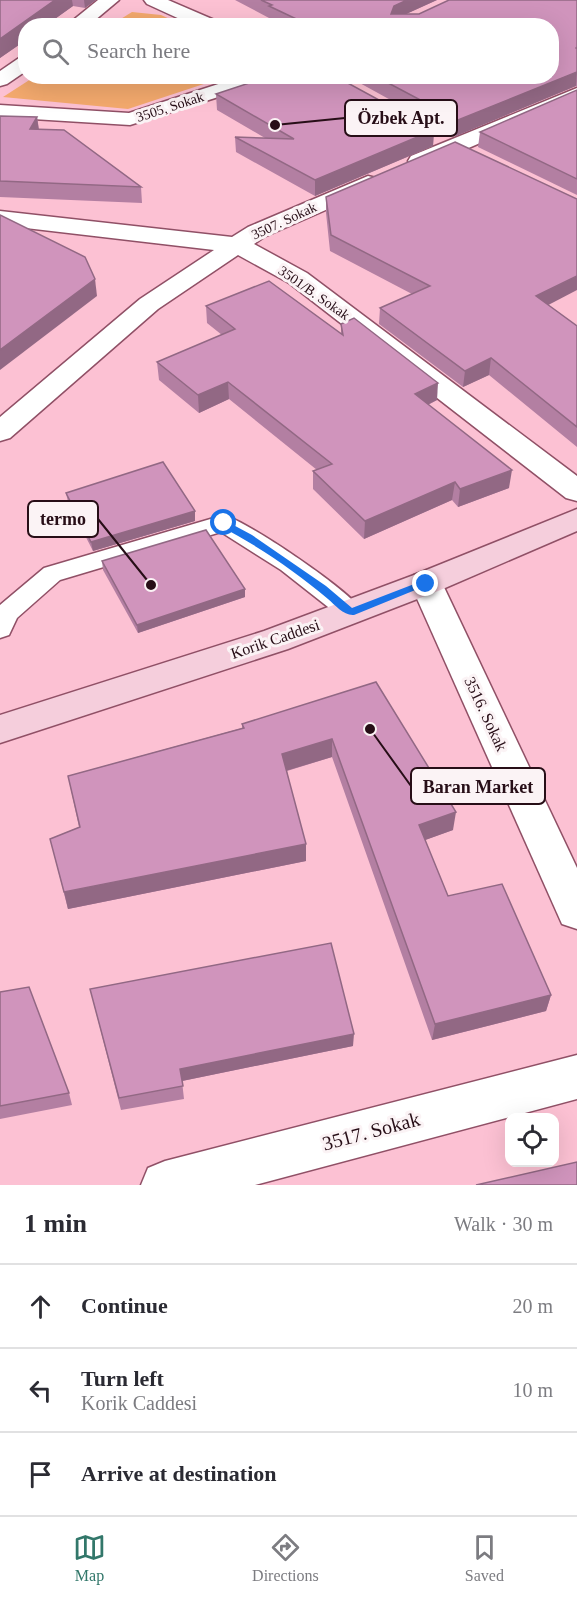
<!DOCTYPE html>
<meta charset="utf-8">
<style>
:root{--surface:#fff;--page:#f7f7f7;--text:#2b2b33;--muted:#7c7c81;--line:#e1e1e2;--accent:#32776a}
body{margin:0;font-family:Georgia,serif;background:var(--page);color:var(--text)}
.controls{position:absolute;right:18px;bottom:18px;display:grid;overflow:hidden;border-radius:12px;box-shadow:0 6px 24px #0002}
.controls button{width:54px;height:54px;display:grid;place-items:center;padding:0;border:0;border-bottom:2px solid var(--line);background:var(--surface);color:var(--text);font:30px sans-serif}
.stop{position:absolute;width:18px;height:18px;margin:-14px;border:4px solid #1a73e8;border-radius:50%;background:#fff}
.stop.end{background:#1a73e8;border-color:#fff;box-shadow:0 2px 6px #0008}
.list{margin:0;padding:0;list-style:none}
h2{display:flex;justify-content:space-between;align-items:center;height:78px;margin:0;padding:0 24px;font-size:26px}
h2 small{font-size:20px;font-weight:400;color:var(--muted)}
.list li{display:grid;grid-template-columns:39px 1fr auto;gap:18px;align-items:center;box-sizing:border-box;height:84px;padding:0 24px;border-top:2px solid var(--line)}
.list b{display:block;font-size:22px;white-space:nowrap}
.list p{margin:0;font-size:20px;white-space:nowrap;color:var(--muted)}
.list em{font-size:20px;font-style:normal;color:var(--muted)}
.icon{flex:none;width:33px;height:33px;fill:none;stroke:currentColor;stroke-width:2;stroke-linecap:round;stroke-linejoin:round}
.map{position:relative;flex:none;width:577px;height:1185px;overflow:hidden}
.search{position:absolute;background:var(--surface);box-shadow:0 6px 24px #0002;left:18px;right:18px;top:18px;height:66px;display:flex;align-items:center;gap:15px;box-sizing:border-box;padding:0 21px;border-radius:24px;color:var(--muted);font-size:22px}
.sheet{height:330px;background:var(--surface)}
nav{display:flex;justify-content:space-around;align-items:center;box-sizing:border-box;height:84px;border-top:2px solid var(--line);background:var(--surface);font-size:16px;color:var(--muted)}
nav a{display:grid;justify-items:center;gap:3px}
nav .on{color:var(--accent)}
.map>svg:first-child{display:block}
.green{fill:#f3a96d}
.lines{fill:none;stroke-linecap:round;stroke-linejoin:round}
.lane-casing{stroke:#905066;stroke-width:3}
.street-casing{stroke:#905066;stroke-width:3}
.secondary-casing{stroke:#905066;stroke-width:3}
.lane{fill:#fff;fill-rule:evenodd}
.street{fill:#fff;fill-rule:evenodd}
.secondary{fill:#f5cedc;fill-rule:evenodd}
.wall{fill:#b37fa2}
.shaded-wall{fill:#926884}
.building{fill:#d094bc;stroke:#926884;stroke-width:1.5}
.route{fill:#1a73e8}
.labels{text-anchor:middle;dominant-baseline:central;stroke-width:6;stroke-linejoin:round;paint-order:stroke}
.far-street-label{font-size:14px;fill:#270e17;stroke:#fbf3f5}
.street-label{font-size:16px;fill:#270e17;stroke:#fbf3f5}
.near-street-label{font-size:20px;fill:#270e17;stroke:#fbf3f5}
.leader{fill:none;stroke:#270e17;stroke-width:2}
.callout-dot{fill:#270e17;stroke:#fbf3f5;stroke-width:2}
.callout{fill:#fbf3f5;stroke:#270e17;stroke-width:2}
.callout-label{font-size:18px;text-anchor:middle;font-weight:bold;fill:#270e17}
</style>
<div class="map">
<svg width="577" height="1185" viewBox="0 0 577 1185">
<rect width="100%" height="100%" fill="#fcc1d3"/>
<g class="green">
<path d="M132,12L161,15L183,25H111Z"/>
<path d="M34,77V76L225,77L128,109L3,97Z"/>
</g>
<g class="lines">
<g class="lane-casing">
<path id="lane" d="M224,515C248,522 351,591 363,612L360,618L351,621L342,618L281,570L221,532L60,580L17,618L9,635L0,638V605L44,568Z"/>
</g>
<g class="street-casing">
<g id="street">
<path d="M98,0H119L88,26H66Z"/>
<path d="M144,0H168L219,22L221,26H195L147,4Z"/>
<path d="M26,56V71L7,84L0,86V71L19,58Z"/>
<path d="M243,76H275L272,80L130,125L0,117V105L129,113Z"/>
<path d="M577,88V101L427,166L419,168L411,166L408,161L411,156Z"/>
<path d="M368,176L376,178L379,183L376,188L264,237L254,244L307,273L577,476V501L566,498L289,283L238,255L158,309L10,438L0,441V417L140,299L214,250L0,225V211L232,237L248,227Z"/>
<path d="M426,572L438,575L442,583L577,868V929L562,924L410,583L414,575Z"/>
<path d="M577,1055V1099L255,1185H141L148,1168L165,1161Z"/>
</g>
</g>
<g class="secondary-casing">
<path id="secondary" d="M577,509V531L438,591L288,649L0,743V715L264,631L414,575Z"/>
</g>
<use href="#lane" class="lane"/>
<use href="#street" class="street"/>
<use href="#secondary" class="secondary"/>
</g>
<g class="wall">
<path d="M0,0H96L85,8L73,6L45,26H26V40L0,58Z"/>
<path d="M235,0H437L406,14H419L577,0V87L576,86L456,136L347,76H552V26H281L269,20V18Z"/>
<path d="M577,90V195L478,147L480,132Z"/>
<path d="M216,94L434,130L433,146L315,196L236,152L235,137L265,138L217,110Z"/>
<path d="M0,116L37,117L39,129L141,187L142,203L0,197Z"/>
<path d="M326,197L548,305L577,326V447L489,375L463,387L379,324L380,308L412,294L330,251L326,213Z"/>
<path d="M206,306L341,334V324L437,400L428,405L509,488L458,507L452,500L364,539L313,489V471L317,470L229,399L199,413L159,380L157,362L222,335L207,323Z"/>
<path d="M66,493L195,521L93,551L68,502Z"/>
<path d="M102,561L245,597L138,633L103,570Z"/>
<path d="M376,682L453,830L425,840L448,896L551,995L546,1011L432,1040L332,757L287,771L306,861L68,909L50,839L79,827L68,776L242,728V724Z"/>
<path d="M90,989L353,1046L182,1081L184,1099L121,1110Z"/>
<path d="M0,992L69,1093L72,1105L0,1119Z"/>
</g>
<g class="shaded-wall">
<path d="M55,0H72L73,6L45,26H26V40L0,58V39Z"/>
<path d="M84,0H96L85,8Z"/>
<path d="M407,0H437L393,20L391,14L394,6Z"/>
<path d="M577,72L576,86L456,136L458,120Z"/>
<path d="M37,117L39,132L30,129Z"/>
<path d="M434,130L433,146L315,196V180Z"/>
<path d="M577,276V290L533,313L536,296Z"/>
<path d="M95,279L97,296L0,370V350Z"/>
<path d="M491,358L489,375L463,387L465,371Z"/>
<path d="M228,382L229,399L199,413L198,395Z"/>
<path d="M438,383L437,400L413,412L415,394Z"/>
<path d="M512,470L509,488L458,507L460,489Z"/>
<path d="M455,482L452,500L364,539L365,521Z"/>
<path d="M195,511V521L93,551L91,542Z"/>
<path d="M245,589V597L138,633L137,625Z"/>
<path d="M332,739V757L282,772V754Z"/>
<path d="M456,812L453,830L417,843L419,825Z"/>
<path d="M306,844V861L68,909L64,892Z"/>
<path d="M551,995L546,1011L432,1040L435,1024Z"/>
<path d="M354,1034L353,1046L182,1081L180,1069Z"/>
</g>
<g class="building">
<path d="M0,0H55L0,39Z"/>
<path d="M261,0H407L394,6L391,14H419L449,0H577V47L576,48L577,49V72L458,120L375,76H552V26H311L269,6L272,5Z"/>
<path d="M270,76H335L434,130L315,180L235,137L294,139L216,94Z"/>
<path d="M577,90V179L480,132Z"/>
<path d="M0,116L37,117L30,129L64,130L141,187L0,181Z"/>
<path d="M455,142L577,199V276L536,296L577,326V427L491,358L465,371L380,308L430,286L331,235L326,197Z"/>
<path d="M0,215L85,257L95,279L0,350Z"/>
<path d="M269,281L343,335L341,324L354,318L438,383L415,394L512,470L460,489L455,482L365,521L313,471L332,464L228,382L198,395L157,362L235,329L206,306Z"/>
<path d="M163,462L195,511L91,542L66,493Z"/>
<path d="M206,530L245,589L137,625L102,561Z"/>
<path d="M376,682L456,812L419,825L448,896L502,884L551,995L435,1024L332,739L282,754L306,844L64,892L50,839L80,827L68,776L244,728L242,724Z"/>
<path d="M331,943L354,1034L180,1069L183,1086L119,1098L90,989Z"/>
<path d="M29,987L69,1093L0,1106V992Z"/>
<path d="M577,1162V1185H476Z"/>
</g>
<path class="route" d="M224,520L252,535L326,586L352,608L422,581H429L430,584L354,615C344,616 335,605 328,599C295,571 258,546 220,526V521Z"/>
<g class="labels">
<g class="far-street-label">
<text transform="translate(170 107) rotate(-18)">3505. Sokak</text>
<text transform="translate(284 221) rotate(-25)">3507. Sokak</text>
<text transform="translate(314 293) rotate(35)">3501/B. Sokak</text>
</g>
<g class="street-label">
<text transform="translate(275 639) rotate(-19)">Korik Caddesi</text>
<text transform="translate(486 714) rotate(65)">3516. Sokak</text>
</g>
<g class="near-street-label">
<text transform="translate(371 1131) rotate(-15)">3517. Sokak</text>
</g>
</g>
<path class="leader" d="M275 125L345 118M151 585L98 519M370 729L411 786"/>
<g class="callout-dot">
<circle cx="275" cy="125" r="6"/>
<circle cx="151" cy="585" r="6"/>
<circle cx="370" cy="729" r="6"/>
</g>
<g class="callout">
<rect x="345" y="100" width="112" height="36" rx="6"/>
<rect x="28" y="501" width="70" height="36" rx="6"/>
<rect x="411" y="768" width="134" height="36" rx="6"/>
</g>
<g class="callout-label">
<text x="401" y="124">Özbek Apt.</text>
<text x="63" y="525">termo</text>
<text x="478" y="793">Baran Market</text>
</g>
</svg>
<div class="controls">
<button><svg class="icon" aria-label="locate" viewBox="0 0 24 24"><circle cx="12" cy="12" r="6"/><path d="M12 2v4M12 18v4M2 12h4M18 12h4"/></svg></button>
</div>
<div class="stop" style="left:224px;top:523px"></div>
<div class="stop end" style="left:426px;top:584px"></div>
<div class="search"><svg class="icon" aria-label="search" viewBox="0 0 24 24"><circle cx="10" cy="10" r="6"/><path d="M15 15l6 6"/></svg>Search here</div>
</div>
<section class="sheet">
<h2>1 min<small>Walk · 30 m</small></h2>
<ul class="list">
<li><svg class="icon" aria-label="ahead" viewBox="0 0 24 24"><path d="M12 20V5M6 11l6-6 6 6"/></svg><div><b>Continue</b></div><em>20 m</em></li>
<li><svg class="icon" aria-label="left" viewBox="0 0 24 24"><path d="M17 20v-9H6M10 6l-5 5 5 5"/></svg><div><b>Turn left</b><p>Korik Caddesi</p></div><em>10 m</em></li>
<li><svg class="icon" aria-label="arrive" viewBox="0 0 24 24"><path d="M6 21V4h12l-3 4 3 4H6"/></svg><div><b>Arrive at destination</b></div></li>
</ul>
</section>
<nav>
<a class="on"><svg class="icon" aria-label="map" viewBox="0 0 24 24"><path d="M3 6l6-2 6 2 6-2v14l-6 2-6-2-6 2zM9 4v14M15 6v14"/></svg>Map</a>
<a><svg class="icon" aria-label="directions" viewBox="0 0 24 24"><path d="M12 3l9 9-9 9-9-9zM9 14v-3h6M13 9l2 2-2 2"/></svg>Directions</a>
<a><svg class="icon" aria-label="saved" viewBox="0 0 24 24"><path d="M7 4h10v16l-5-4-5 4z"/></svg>Saved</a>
</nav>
